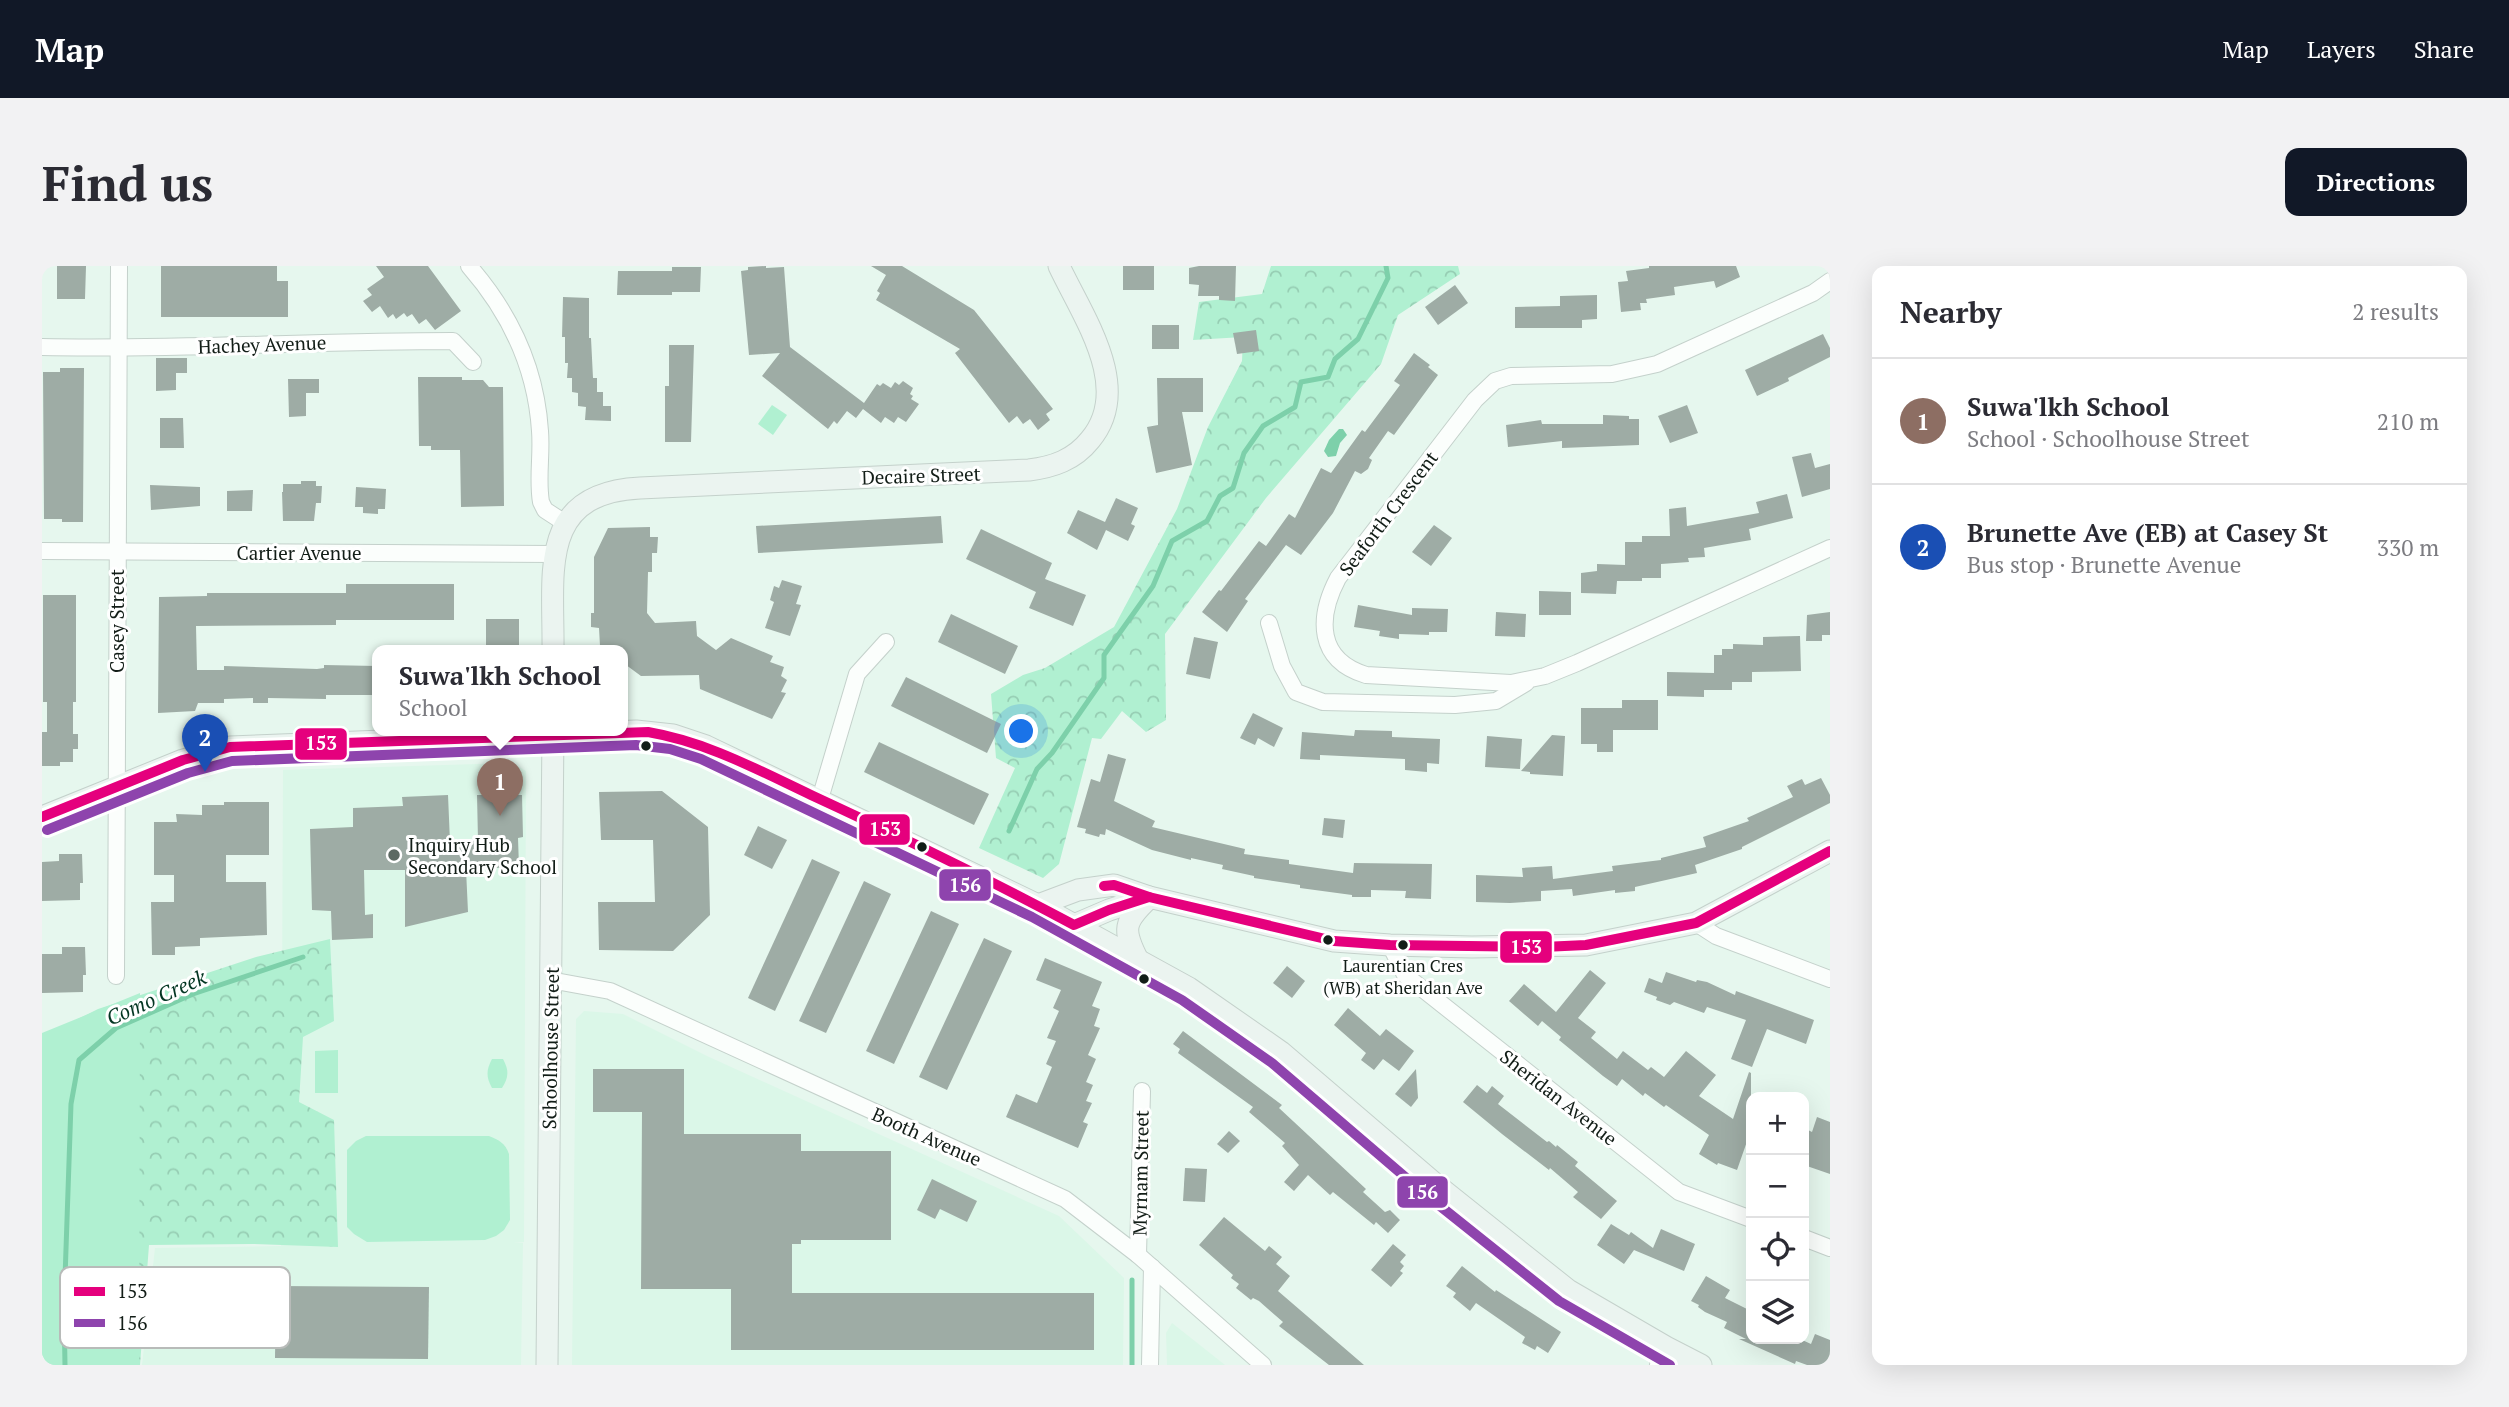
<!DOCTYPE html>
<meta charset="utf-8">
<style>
:root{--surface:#fff;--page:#f2f2f3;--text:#2b2b33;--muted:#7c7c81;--line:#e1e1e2;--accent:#111827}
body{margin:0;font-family:"PT Serif",serif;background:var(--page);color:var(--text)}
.controls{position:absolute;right:21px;bottom:21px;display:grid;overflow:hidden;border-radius:14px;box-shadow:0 7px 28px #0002}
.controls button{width:63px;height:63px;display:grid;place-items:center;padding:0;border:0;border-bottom:2px solid var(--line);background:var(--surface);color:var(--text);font:35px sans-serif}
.you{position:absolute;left:980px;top:466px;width:24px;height:24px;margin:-18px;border:5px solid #fff;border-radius:50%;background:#1a73e8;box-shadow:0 0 0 10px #1a73e833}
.badge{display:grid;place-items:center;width:46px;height:46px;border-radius:50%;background:var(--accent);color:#fff;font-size:23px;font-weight:700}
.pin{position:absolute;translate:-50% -58px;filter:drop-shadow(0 2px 4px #0008)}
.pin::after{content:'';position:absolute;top:37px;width:24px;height:21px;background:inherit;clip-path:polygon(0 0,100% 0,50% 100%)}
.popup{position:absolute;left:330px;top:379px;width:256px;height:91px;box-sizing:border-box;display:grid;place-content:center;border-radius:14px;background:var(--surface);filter:drop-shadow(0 2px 5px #0005);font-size:23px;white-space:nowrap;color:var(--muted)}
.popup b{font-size:26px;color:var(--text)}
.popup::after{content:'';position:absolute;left:50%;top:100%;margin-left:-14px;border:14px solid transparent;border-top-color:var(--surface)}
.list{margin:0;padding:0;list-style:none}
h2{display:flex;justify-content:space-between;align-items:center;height:91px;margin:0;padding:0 28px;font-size:30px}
h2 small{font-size:23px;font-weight:400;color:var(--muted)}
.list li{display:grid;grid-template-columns:46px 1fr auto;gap:21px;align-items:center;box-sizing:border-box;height:126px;padding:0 28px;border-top:2px solid var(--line)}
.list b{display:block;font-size:26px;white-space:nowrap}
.list p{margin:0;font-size:23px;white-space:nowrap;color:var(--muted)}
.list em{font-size:23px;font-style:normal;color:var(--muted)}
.icon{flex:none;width:38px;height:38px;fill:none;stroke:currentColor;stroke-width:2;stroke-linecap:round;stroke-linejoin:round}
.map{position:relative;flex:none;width:1788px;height:1099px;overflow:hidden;border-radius:14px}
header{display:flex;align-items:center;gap:42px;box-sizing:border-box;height:98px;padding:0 35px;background:var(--accent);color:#fff}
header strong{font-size:33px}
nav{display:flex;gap:38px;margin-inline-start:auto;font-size:24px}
.intro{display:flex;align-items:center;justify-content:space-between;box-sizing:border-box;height:168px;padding:0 42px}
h1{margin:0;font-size:49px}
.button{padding:18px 32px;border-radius:14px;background:var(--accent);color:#fff;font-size:24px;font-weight:700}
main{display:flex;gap:42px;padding:0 42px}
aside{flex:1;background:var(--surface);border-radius:14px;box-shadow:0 7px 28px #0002}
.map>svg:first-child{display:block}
.built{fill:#dbf7e8}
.forest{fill:url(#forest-crowns)}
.green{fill:#b0f0d1}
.water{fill:#7dd0aa}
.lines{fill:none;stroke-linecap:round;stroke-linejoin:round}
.stream{stroke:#7dd0aa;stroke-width:5}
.building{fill:#9eaca5}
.street-casing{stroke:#c4d1cb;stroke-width:18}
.secondary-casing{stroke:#c4d1cb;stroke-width:23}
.street{stroke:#fbfefc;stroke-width:16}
.secondary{stroke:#ebf4f0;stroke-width:21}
.bus-1-casing{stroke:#fff;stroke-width:16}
.bus-2-casing{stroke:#fff;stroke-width:16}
.bus-1{stroke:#e5007d;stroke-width:10}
.bus-2{stroke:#8e44ad;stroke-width:10}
.bus-dot{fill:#121d17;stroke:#fff;stroke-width:2.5}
.poi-dot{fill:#5c6962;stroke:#fff;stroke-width:2.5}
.labels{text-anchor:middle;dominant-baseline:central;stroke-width:6;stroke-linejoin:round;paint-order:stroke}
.bus-label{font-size:17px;fill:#121d17;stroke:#fff}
.street-label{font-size:19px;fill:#121d17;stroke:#fff}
.poi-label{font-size:19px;fill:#121d17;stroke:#fff;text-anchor:start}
.water-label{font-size:21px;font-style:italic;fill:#033622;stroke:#fff}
.key{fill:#fff;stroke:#b8bbb9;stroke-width:2}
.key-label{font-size:19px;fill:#121d17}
.line-badge{stroke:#fff;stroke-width:2.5}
.badge-label{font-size:19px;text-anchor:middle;font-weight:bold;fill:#fff}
</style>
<header>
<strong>Map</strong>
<nav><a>Map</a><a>Layers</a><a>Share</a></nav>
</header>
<div class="intro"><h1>Find us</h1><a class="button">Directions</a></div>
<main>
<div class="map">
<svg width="1788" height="1099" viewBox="0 0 1788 1099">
<defs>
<pattern id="forest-crowns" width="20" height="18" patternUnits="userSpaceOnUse" patternTransform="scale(1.75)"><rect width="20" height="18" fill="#b0f0d1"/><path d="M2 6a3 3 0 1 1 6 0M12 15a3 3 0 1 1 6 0" fill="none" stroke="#96cdb3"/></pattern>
</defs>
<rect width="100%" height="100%" fill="#e6f7ee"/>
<g class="built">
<path d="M471,497L484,505L482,976L472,977H481L479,1099H100L113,982L239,980L241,504Z"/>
<path d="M542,745L581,748L665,790L1017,950L1082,1012L1081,1099H530L534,753Z"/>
<path d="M1130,1057L1183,1099H1125L1124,1067Z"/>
</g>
<g class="forest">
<path d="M1229,0H1416L1418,8L1356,49L1339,98L1224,232L1123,368L1124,454L1104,466L1080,445L1059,473L1050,472L1017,598L1001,612L937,582L973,502L954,492L949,428L981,409L1003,402L1072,361L1135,243L1166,161L1200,95L1201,71L1151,74L1157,36L1220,28Z"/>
<path d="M288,673L292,755L261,771L257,836L292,854L296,981L211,978L107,979L98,1099H0V771L56,743L214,691Z"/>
</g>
<g class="green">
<path d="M730,139L745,149L731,169L716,158Z"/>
<path d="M98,727L97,1099H0V767Z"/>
<path d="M296,784V827H273V785Z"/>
<path d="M450,793H461C467,804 467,811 460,822H450C444,811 444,804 450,793Z"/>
<path d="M324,870H447C457,874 463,877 467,888L468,954L462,964L454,970L443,974L325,976L312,968L305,961V884L314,875Z"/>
</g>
<path class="water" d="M1297,163H1301L1305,169L1298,177L1294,190L1286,191L1282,185L1287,174Z"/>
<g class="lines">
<g class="stream">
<path d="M967,565L995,503L1010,487L1062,412V389L1111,320L1130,275L1165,255L1178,230L1191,222L1202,187L1221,160L1253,141L1259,116L1286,111L1293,93L1316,73L1346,12L1344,0"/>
<path d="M23,1099L22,1041L29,838L37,794L74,762L151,728L261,691"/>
<path d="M1090,1099V1014"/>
</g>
</g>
<g class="building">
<path d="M15,0H44L43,33H15Z"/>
<path d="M119,0H235V15H246V51H119Z"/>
<path d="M334,0H386L419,45L393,64L384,53L377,58L370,48L365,51L362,47L354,53L351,48L346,52L338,40L330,46L321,35L330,29L325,23L342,11Z"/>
<path d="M724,0V2L742,1L748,81L822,137L835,118L838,120L841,117L849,122L853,116L857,119L861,115L871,122L868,128L871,130L869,133L877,138L864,156L856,151L852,157L843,151L839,157L821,143L814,152L805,145L795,158L792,155L786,163L720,110L738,87L707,89L699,5L706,4V1Z"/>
<path d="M829,0H860L932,44L1011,143L1004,148L1008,154L996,164L988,153L981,158L975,150L967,157L913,87L918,83L834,34L838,27L835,25L844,9Z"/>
<rect x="1081" y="0" width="31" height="24"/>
<path d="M1157,0H1194L1193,35L1177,34V30H1156L1157,19L1147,18V2Z"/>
<path d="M1607,0H1694L1698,11L1674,22L1672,15L1632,21L1633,29L1604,33L1605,37H1598L1599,44L1579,46L1576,16L1586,15L1584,5L1607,2Z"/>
<path d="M630,1H659L658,26H630V29H575L576,5H630Z"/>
<path d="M1413,19L1426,37L1396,59L1383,41Z"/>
<path d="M1555,29V53L1540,54V62H1473V41L1518,40V30Z"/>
<path d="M521,31L547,32V72H549L551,112H555V126H561V140H569V155L543,154L544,141L536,140V127L530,126V112H525L526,97H523V71H520Z"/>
<rect x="1110" y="59" width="27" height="24"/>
<path d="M1214,64L1217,85L1195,88L1191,67Z"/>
<path d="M1781,68L1788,82V91L1746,112L1747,115L1715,130L1703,104Z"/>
<path d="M627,79H652L649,176H623V120H627Z"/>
<path d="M1372,87L1388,99L1386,101L1396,109L1352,169L1346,165L1327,192L1330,194L1326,203L1319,208L1313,205L1291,247L1259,289L1244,279L1203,333L1206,335L1185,366L1160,346L1177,324L1179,325L1217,275L1224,280L1247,248L1253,252L1279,202L1289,207L1320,164L1323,166L1358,119L1352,115Z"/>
<path d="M114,92H145V107H134V124L114,125Z"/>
<path d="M18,102H42L41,256H20V253H2L1,106H18Z"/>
<path d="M376,111H420V114H441L447,121H461L462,240L419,241L418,184H389V180H377Z"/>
<path d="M1115,112H1161V146H1140L1150,199L1114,207L1105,161L1116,159Z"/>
<path d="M246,113H277V127H264V150L247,151Z"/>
<path d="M1645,139L1656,167L1628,177L1616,150Z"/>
<path d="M1561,149L1587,150V153H1597V179L1520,182V175L1466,181L1464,159L1499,154L1500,158H1561Z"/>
<path d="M118,152H141L142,182H118Z"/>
<path d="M1769,187L1773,202L1788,198V223L1760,231L1750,191Z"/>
<path d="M259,215H274V220H280L279,237H274L272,255H241L240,226H241V218H259Z"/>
<path d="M108,219L158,221V240L109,244Z"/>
<path d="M314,221L344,223L343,243H336V248L321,247V241H313Z"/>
<path d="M211,224L210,245H185V225Z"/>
<path d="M1745,228L1751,252L1707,263L1709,274L1662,282L1663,291L1646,292L1647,296L1619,298V312H1600V315H1575L1574,328L1539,327V307L1555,305V298L1583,299V276H1600V270H1628L1627,243L1644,241L1645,260L1717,247L1714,236Z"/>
<path d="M1074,232L1096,242L1089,258L1093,260L1086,275L1064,264L1055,284L1025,267L1036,244L1063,256Z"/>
<path d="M899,250L901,277L716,287L714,260Z"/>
<path d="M1392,259L1410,272L1389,300L1370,286Z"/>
<path d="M608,261V271H616L615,287H610V306H606L605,347L613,357L654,355L655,370L674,384L689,372L731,390L728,396L742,401L739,410L745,414L739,426L744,427L730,453L658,423L657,409L599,410L580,396V384H563L558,380L557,362L549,361V347H552V291L566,262Z"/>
<path d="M939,263L1010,297L1003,313L1044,329L1031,360L987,342L994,326L924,293Z"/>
<path d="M740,314L760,320L754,338L759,339L748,370L723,362L732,336L728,334L732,320L737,322Z"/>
<path d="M304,318H412V354H294V359L154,360L155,404H182V400L275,403L282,402V399L335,400V429H284V433L226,432V437H211V432L182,433V437H156L153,445L116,447L117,331L165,330V327H304Z"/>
<path d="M1497,325L1529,326V349H1497Z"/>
<path d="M1,329H34V436H31V468H36V483H31V496H18V500H0V466H5V436H1Z"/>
<path d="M1316,339L1370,349V342L1406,343L1405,366H1387V369L1357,368V373L1337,370L1338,365L1312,361Z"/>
<path d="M1454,346L1484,348L1483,371L1453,370Z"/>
<path d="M1788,346V369H1780V375H1764L1765,349Z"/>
<path d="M909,348L976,380L963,408L896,376Z"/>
<rect x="444" y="353" width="33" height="31"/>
<path d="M1758,370L1759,405L1710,406V416H1690V424H1662V431L1625,430V406L1672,407V389H1680V383H1691V378L1721,379V371Z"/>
<path d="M1152,371L1176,376L1168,413L1144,408Z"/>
<path d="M864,411L959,458L945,487L849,440Z"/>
<path d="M1580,434H1616V464H1571V486H1555V478H1539V442H1580Z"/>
<path d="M1211,447L1241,462L1232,481L1216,472L1213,479L1198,472Z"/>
<path d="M1313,464L1350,465V471L1398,473L1397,498L1385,497V506L1363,504V493L1278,489V494L1258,493L1260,466L1312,470Z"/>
<path d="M1510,469L1523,470L1521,510L1488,508V506L1479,505Z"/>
<path d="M1445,470L1480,473L1478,503L1443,501Z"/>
<path d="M837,476L947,528L932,559L822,506Z"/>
<path d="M1066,488L1084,493L1072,535L1113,555L1110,561L1203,583L1202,588L1247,594V598L1311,607L1312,597L1390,598L1389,633L1363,632L1364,625L1329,624V631H1310V629L1258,622V619L1212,612V610L1180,603L1181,599L1149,592V594L1110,584L1064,563L1063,569L1058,568L1057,571L1043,567L1044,563L1035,561L1049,513L1058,516Z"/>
<path d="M1779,512L1788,529V537L1700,581V583L1653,599L1655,607L1593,621V625L1573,627V624L1531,630L1530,623L1499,625V635L1468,637L1434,636V609L1481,611L1480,602L1510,600L1511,613L1571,605L1570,600L1619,594V592L1664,581L1661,571L1707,555L1705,552L1751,531L1745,520L1760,513L1763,519Z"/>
<path d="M467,519L468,523L475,522V529H480L481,571L476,572L477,601L424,603L426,646L363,661V604H322L323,649L331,648V672L290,674L289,645L270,644L268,563L311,561V542L361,540L360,531L406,529L408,576L436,574L435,529H440V522H447V520Z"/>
<path d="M620,525L666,561L668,649L631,685L557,684L556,636H613L611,574H559L557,526Z"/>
<path d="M182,536H227V589H184V616H224L225,669L158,672V680L133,681V689H110L109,636H132V609H112V556H135L134,548L160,549V539H182Z"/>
<path d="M1282,552L1303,554L1301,572L1280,569Z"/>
<path d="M716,560L745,574L730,603L702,589Z"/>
<path d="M17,588H40L41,617H38V634L0,635V596L17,595Z"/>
<path d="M770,593L798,606L733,745L706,732Z"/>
<path d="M822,615L849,628L784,767L757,755Z"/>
<path d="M889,645L917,658L852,798L824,785Z"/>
<path d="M942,672L970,685L905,824L877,811Z"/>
<path d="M20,681H43L44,709H41V726L0,727V688H20Z"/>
<path d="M1003,692L1060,716L1050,740L1058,743L1052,760L1058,762L1046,789L1054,793L1044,816L1051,819L1044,835L1050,837L1041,856L1046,858L1036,882L964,851L974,828L995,837L1010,801L1004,798L1014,775L1005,772L1017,745L1011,742L1019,724L994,714Z"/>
<path d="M1245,700L1263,715L1250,732L1231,717Z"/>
<path d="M1548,704L1564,717L1536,752L1554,766L1549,772L1575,793L1581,785L1606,804L1609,801L1622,811L1644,785L1674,809L1657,830L1691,853L1707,806L1709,807V864L1695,904L1676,897L1675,899L1657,888L1667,869L1624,839L1622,841L1603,827L1601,830L1580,813L1575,820L1561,810L1517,774L1519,771L1500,755L1496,760L1467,735L1482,718L1514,746Z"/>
<path d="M1624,706L1654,716L1655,714L1665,716L1693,729L1694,725L1772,754L1764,778L1725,763L1710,801L1689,793L1704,754L1665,741L1662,747L1632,736L1628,739L1614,734L1615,731L1602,726L1607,712L1620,717Z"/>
<path d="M1306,742L1338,770L1344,763L1372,785L1357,805L1341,793L1332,804L1319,794L1324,787L1292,759Z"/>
<path d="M1141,765L1240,839L1237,842L1324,923L1321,926L1343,946L1348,944L1358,954L1346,967L1334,956L1332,959L1291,926L1288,929L1266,909L1252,925L1242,916L1257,899L1240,880L1243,877L1207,846L1211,841L1136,787L1138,783L1131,778Z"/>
<path d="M551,803H642V868H759V885H849V974H759V978H750V1027H1052V1084H689V1023H599L600,846H551Z"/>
<path d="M1374,803L1376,832L1369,841L1353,828Z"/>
<path d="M1435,819L1445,827L1450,820L1462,830L1456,838L1505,876L1507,875L1514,881L1515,879L1536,896L1533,900L1575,935L1559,953L1531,931L1536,926L1508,902L1507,904L1460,868L1421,836Z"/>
<path d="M1775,851L1788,856V908L1762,899V862L1770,866Z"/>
<path d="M1187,865L1198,875L1186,887L1175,878Z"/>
<path d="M1143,902L1165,903L1163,936L1141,935Z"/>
<path d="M890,913L935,935L925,956L898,943L893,953L875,944Z"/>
<path d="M1182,951L1223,985L1227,980L1240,991L1234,998L1248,1010L1236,1025L1322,1099H1287L1237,1060L1241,1056L1217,1035L1211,1032L1209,1034L1194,1022L1197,1018L1189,1012L1191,1009L1157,979Z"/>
<path d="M1569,958L1587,969L1589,966L1611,982L1619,963L1653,978L1642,1005L1592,984L1582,998L1555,979Z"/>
<path d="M1351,978L1364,989L1358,996L1362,1000L1358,1005L1361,1007L1349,1021L1329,1004Z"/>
<path d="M1420,1000L1453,1026L1454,1024L1519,1066L1506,1087L1495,1080L1493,1084L1480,1077L1483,1071L1434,1037L1428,1045L1411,1031L1414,1027L1404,1020Z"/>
<path d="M1664,1010L1688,1024L1683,1032L1709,1045V1073H1758L1769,1078L1773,1068L1788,1074V1099H1765L1754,1095L1753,1098L1697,1073H1704L1682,1062L1685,1056L1663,1046L1656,1041L1657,1039L1649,1035Z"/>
<path d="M234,1020L387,1021L386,1093L233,1092Z"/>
</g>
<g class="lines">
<g class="street-casing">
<g id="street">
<path d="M427,0C468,47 494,102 498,165C500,189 495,213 499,236L503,244L523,257"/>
<path d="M1788,15L1771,27L1615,98L1570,108L1469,110L1453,115L1433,134L1296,312C1275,352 1275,394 1324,409L1469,417L1503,410L1535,397L1788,282"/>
<path d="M0,81C137,84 274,75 411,75L431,96"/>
<path d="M0,285L513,288"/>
<path d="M1227,357L1240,400L1254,426L1281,436L1413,439L1454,435L1484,417"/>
<path d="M778,533L815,408L844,376"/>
<path d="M1654,657L1674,670L1788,713"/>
<path d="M1348,679L1363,709L1637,926L1709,953"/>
<path d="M74,710L77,0"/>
<path d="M508,714L568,725L1023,933L1096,989L1221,1099"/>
<path d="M1762,972L1788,982"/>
<path d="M1096,989L1100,825"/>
<path d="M1108,1099L1110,1001"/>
<path d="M1616,1099L1624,1081"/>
</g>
</g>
<g class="secondary-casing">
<g id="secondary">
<path d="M511,384C512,307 495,227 598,222L987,204C1011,201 1032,194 1048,174C1092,122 1041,51 1017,0"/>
<path d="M0,551L141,494L188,481L594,465L631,469L664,480L996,639L1147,722L1239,786L1392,917L1526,1024L1624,1081L1659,1099"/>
<path d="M996,639L1036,624L1072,619L1107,631L1292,675L1348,679L1430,681L1544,679L1654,657L1788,585"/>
<path d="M1032,659L1067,644L1107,631"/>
<path d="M1096,694C1080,663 1082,656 1106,633"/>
<path d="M505,1099L511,464"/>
</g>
</g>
<use href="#street" class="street"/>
<use href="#secondary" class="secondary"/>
<g class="bus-1-casing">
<g id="bus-1">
<path d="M0,551L141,494L188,481L606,466C665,476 716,504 769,529C858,570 946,613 1032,659L1067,644L1107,631"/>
<path d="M1062,620L1072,619L1107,631L1292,675L1348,679L1501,681L1544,679L1654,657L1788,585"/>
</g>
</g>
<g class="bus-2-casing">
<path id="bus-2" d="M5,564L146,507L190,495L594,479L628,483L659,493L990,651L1140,734L1230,797L1383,928L1517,1035L1628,1099"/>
</g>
<use href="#bus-1" class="bus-1"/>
<use href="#bus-2" class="bus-2"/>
</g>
<g class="bus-dot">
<circle cx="604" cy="480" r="6"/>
<circle cx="880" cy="581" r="6"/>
<circle cx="1286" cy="674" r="6"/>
<circle cx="1361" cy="679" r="6"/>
<circle cx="1102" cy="713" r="6"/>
</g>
<circle class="poi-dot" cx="352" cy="589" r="7"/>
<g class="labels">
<g class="bus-label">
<text x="1361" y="699">Laurentian Cres<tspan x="1361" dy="22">(WB) at Sheridan Ave</tspan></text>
</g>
<g class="street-label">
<text transform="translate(220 78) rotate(-2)">Hachey Avenue</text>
<text transform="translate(879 209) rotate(-2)">Decaire Street</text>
<text transform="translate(1346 247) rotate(-53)">Seaforth Crescent</text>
<text x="257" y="286">Cartier Avenue</text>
<text transform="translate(74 355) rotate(-90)">Casey Street</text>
<text transform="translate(508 782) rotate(-89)">Schoolhouse Street</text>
<text transform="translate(1517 831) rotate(38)">Sheridan Avenue</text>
<text transform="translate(885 870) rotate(24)">Booth Avenue</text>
<text transform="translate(1098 907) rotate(-89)">Myrnam Street</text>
</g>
<g class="poi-label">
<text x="366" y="578">Inquiry Hub<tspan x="366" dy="22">Secondary School</tspan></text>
</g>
<g class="water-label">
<text transform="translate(114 731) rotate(-24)">Como Creek</text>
</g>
</g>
<rect x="18" y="1001" width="230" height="81" rx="10" class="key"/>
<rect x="32" y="1021" width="31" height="9" fill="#e5007d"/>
<rect x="32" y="1053" width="31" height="8" fill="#8e44ad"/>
<g class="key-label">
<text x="75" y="1032">153</text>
<text x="75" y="1064">156</text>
</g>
<g class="line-badge">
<rect x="252" y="461" width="54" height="34" rx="7" fill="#e5007d"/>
<rect x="816" y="547" width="53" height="33" rx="7" fill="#e5007d"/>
<rect x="896" y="602" width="54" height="34" rx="7" fill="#8e44ad"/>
<rect x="1457" y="664" width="54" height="34" rx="7" fill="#e5007d"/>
<rect x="1354" y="909" width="53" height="34" rx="7" fill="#8e44ad"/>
</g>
<g class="badge-label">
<text x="279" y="484">153</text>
<text x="843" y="570">153</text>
<text x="923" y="626">156</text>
<text x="1484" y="688">153</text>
<text x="1380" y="933">156</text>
</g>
</svg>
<div class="controls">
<button>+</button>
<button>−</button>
<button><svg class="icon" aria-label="locate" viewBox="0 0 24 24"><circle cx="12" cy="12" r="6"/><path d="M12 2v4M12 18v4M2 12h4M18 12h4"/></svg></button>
<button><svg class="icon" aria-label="layers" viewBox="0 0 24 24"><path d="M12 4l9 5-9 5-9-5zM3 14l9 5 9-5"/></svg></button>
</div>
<div class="you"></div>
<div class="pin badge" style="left:458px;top:550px;background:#8d6e63">1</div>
<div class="popup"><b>Suwa'lkh School</b>School</div>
<div class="pin badge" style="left:163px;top:506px;background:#1a4fb4">2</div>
</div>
<aside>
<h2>Nearby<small>2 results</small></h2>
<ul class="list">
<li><span class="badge" style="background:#8d6e63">1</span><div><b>Suwa'lkh School</b><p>School · Schoolhouse Street</p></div><em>210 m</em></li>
<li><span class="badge" style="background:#1a4fb4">2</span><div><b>Brunette Ave (EB) at Casey St</b><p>Bus stop · Brunette Avenue</p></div><em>330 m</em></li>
</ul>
</aside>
</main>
